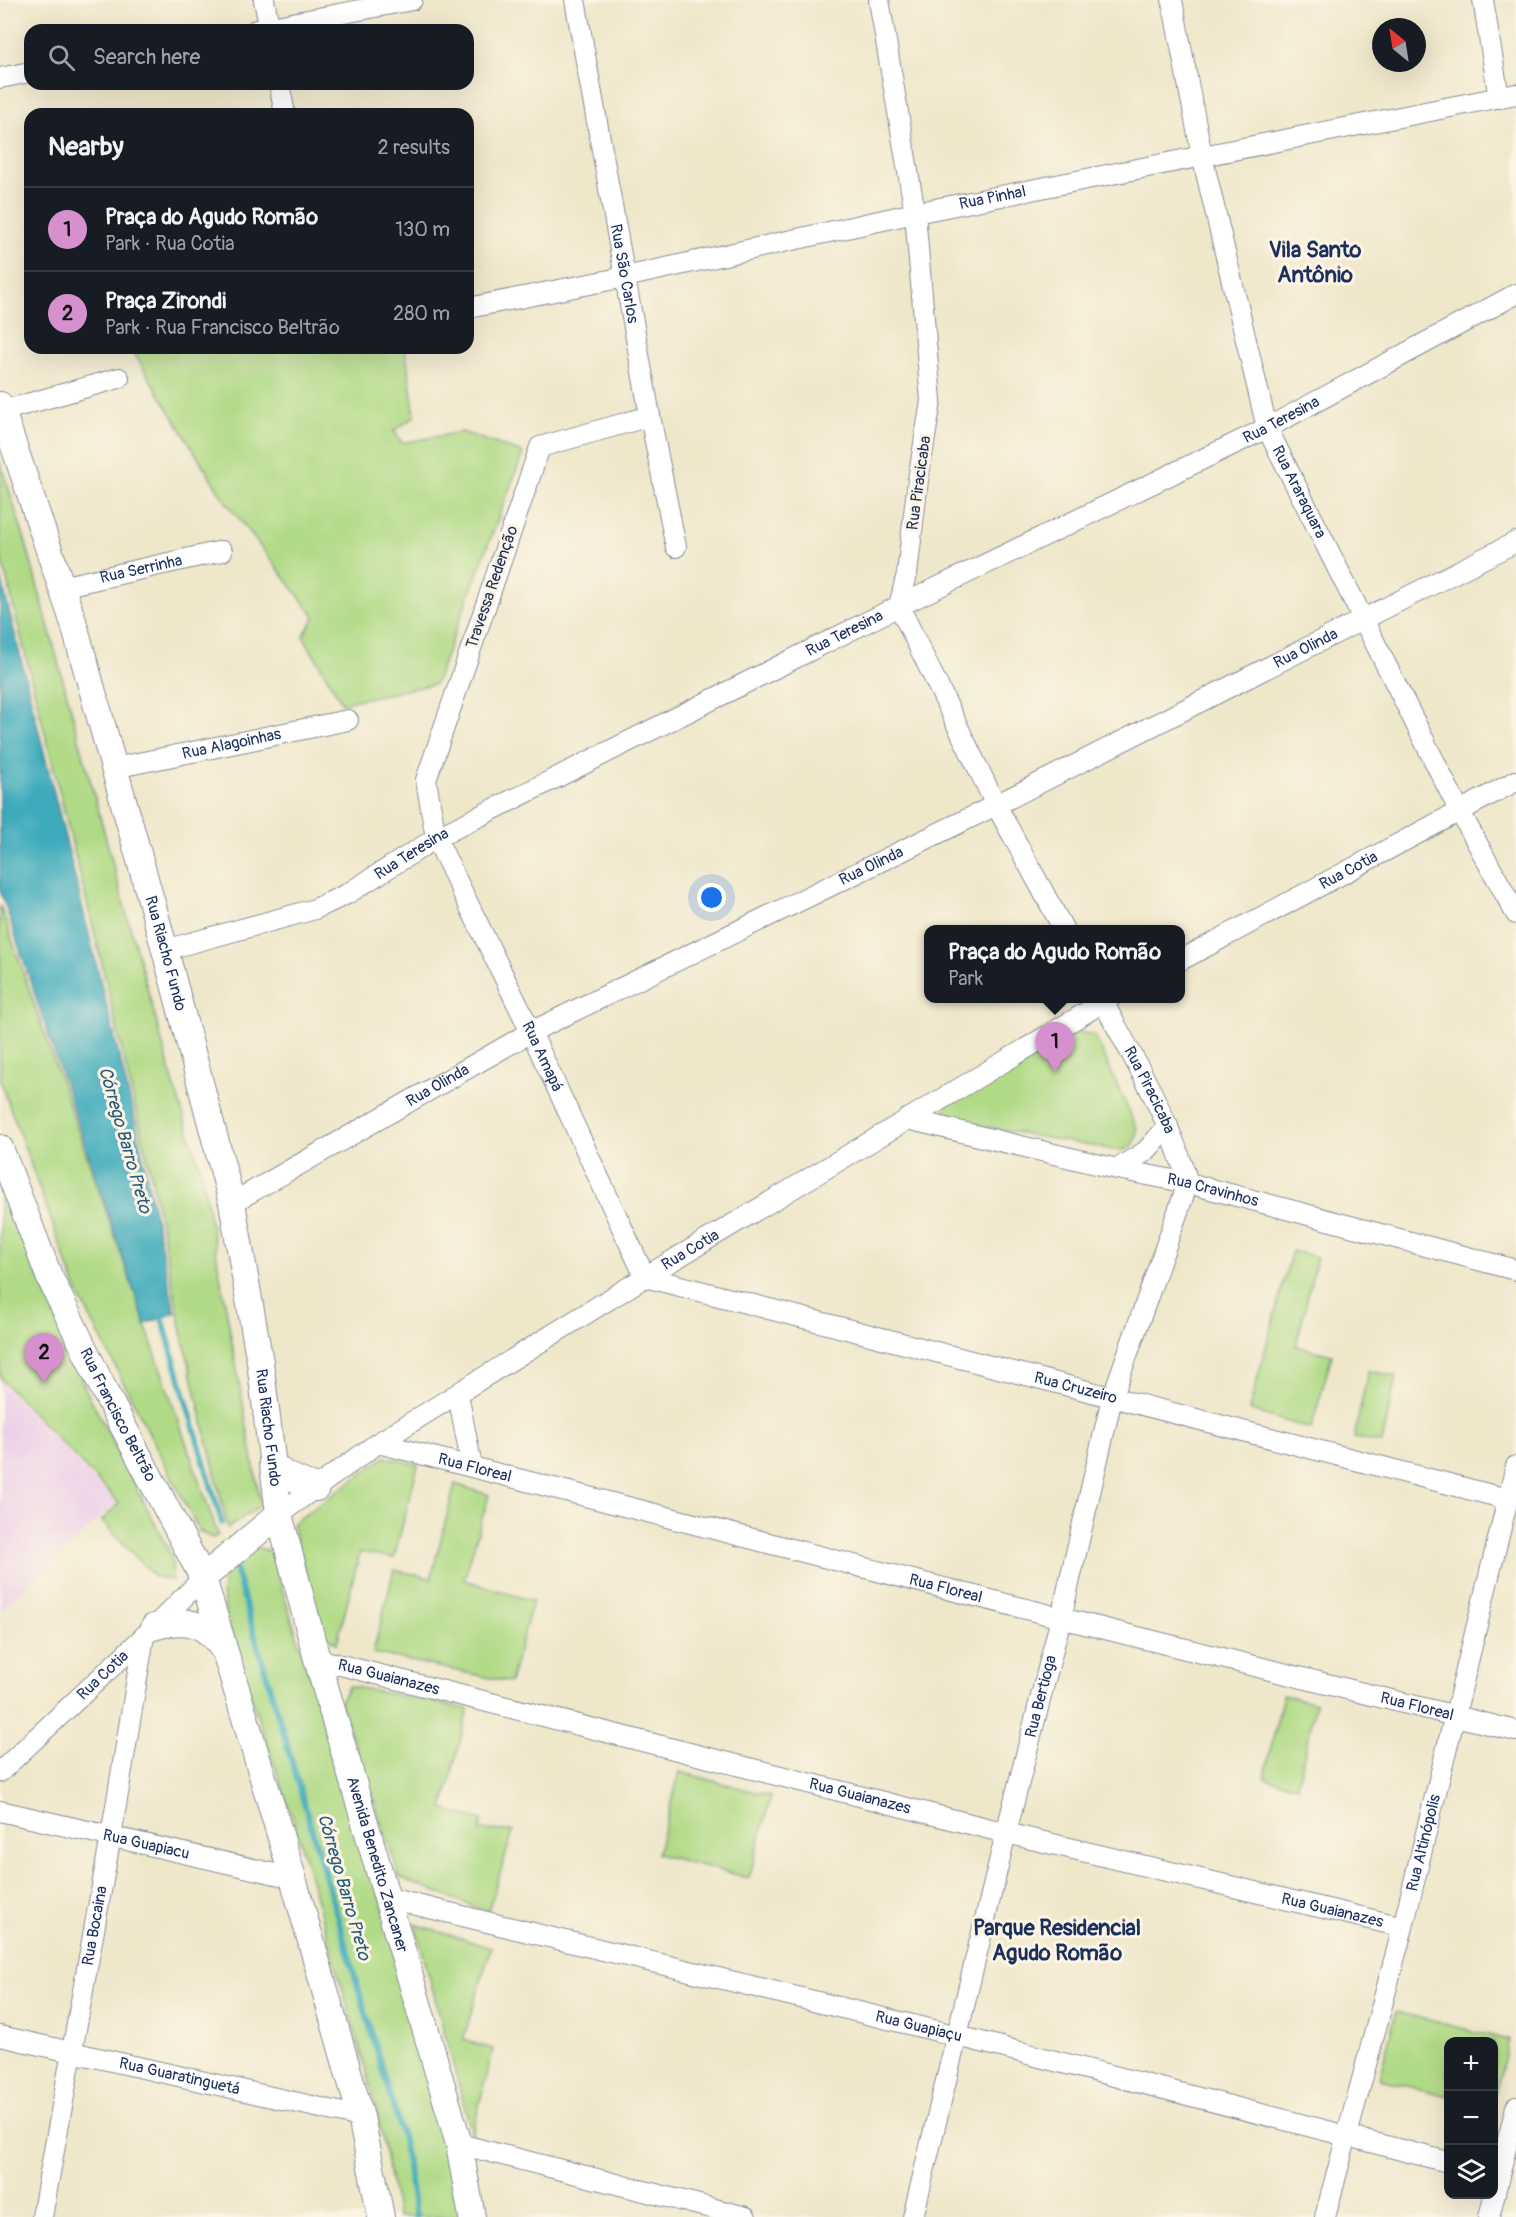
<!DOCTYPE html>
<meta charset="utf-8">
<style>
:root{--surface:#171b24;--page:#20242c;--text:#f1f3f6;--muted:#9ea1a6;--line:#363941;--accent:#d690ce}
body{margin:0;font-family:Pangolin,sans-serif;background:var(--page);color:var(--text)}
.controls{position:absolute;right:18px;bottom:18px;display:grid;overflow:hidden;border-radius:12px;box-shadow:0 6px 24px #0002}
.controls button{width:54px;height:54px;display:grid;place-items:center;padding:0;border:0;border-bottom:2px solid var(--line);background:var(--surface);color:var(--text);font:30px sans-serif}
.compass{position:absolute;left:1372px;top:18px;width:54px;height:54px;border-radius:50%;background:var(--surface);box-shadow:0 6px 24px #0002;rotate:330deg}
.you{position:absolute;left:712px;top:898px;width:21px;height:21px;margin:-15px;border:4px solid #fff;border-radius:50%;background:#1a73e8;box-shadow:0 0 0 9px #1a73e833}
.badge{display:grid;place-items:center;width:39px;height:39px;border-radius:50%;background:var(--accent);color:#111;font-size:20px;font-weight:700}
.pin{position:absolute;translate:-50% -50px;filter:drop-shadow(0 2px 3px #0008)}
.pin::after{content:'';position:absolute;top:32px;width:21px;height:18px;background:inherit;clip-path:polygon(0 0,100% 0,50% 100%)}
.popup{position:absolute;left:924px;top:925px;width:261px;height:78px;box-sizing:border-box;display:grid;place-content:center;border-radius:12px;background:var(--surface);filter:drop-shadow(0 2px 4px #0005);font-size:20px;white-space:nowrap;color:var(--muted)}
.popup b{font-size:22px;color:var(--text)}
.popup::after{content:'';position:absolute;left:50%;top:100%;margin-left:-12px;border:12px solid transparent;border-top-color:var(--surface)}
.list{margin:0;padding:0;list-style:none}
h2{display:flex;justify-content:space-between;align-items:center;height:78px;margin:0;padding:0 24px;font-size:26px}
h2 small{font-size:20px;font-weight:400;color:var(--muted)}
.list li{display:grid;grid-template-columns:39px 1fr auto;gap:18px;align-items:center;box-sizing:border-box;height:84px;padding:0 24px;border-top:2px solid var(--line)}
.list b{display:block;font-size:22px;white-space:nowrap}
.list p{margin:0;font-size:20px;white-space:nowrap;color:var(--muted)}
.list em{font-size:20px;font-style:normal;color:var(--muted)}
.icon{flex:none;width:33px;height:33px;fill:none;stroke:currentColor;stroke-width:2;stroke-linecap:round;stroke-linejoin:round}
.map{position:relative;flex:none;width:1516px;height:2217px;overflow:hidden}
.search{position:absolute;background:var(--surface);box-shadow:0 6px 24px #0002;left:24px;top:24px;width:450px;height:66px;display:flex;align-items:center;gap:15px;box-sizing:border-box;padding:0 21px;border-radius:18px;color:var(--muted);font-size:22px}
.panel{position:absolute;background:var(--surface);box-shadow:0 6px 24px #0002;left:24px;top:108px;width:450px;height:246px;border-radius:18px}
.map>svg:first-child{display:block}
.built{fill:#edd1e9}
.green{fill:#b0da86;stroke:#668472;stroke-width:1.5}
.water{fill:#3eabbc;stroke:#2c6d8d;stroke-width:1.5}
.lines{fill:none;stroke-linecap:round;stroke-linejoin:round}
.stream{stroke:#3eabbc;stroke-width:6}
.minor-casing{stroke:#858b94;stroke-width:22}
.major-casing{stroke:#858b94;stroke-width:28}
.minor{stroke:#fff;stroke-width:20}
.major{stroke:#fff;stroke-width:26}
.labels{text-anchor:middle;dominant-baseline:central;stroke-width:6;stroke-linejoin:round;paint-order:stroke}
.street-label{font-size:16px;fill:#1b2f5e;stroke:#fcf5e5}
.water-label{font-size:18px;font-style:italic;fill:#275a7f;stroke:#fcf5e5}
.district-label{font-size:22px;font-weight:bold;fill:#1b2f5e;stroke:#fcf5e5}
</style>
<div class="map">
<svg width="1516" height="2217" viewBox="0 0 1516 2217">
<rect width="100%" height="100%" fill="#fcf5e5"/>
<filter id="ink" filterUnits="userSpaceOnUse"><feTurbulence type="fractalNoise" baseFrequency=".0167" numOctaves="2"/><feDisplacementMap in="SourceGraphic" scale="12" xChannelSelector="R" yChannelSelector="G"/><feConvolveMatrix kernelMatrix="1 2 1 2 8 2 1 2 1" color-interpolation-filters="sRGB"/></filter>
<filter id="wash" filterUnits="userSpaceOnUse"><feTurbulence type="fractalNoise" baseFrequency=".008" numOctaves="4" result="noise"/><feDisplacementMap in="SourceGraphic" scale="24" xChannelSelector="R" yChannelSelector="G"/><feGaussianBlur stdDeviation="1.35" result="paint"/><feColorMatrix in="noise" values="0 0 0 0 0 0 0 0 0 0 0 0 0 0 0 0 0 1.4 0 .05"/><feComposite in="paint" operator="in"/></filter>
<g filter="url(#wash)">
<rect width="100%" height="100%" fill="#efe7ca"/>
<path class="built" d="M0,1382L116,1503L0,1610Z"/>
<g class="green">
<path d="M131,348H405L415,416L394,431L402,443L462,432L523,453L435,684L342,703L303,636L315,617L223,498Z"/>
<path d="M0,462L25,540L124,905L174,1085L202,1174L261,1505L228,1528L184,1342L151,1175L96,939L0,552Z"/>
<path d="M0,905L218,1535L212,1538L199,1531L77,1291L0,1080Z"/>
<path d="M1071,1029L1095,1036L1137,1129C1137,1142 1133,1148 1120,1151L952,1121L944,1113L948,1103Z"/>
<path d="M0,1183L85,1388L172,1557V1580L155,1577L102,1521L119,1503L0,1378Z"/>
<path d="M1292,1251L1317,1257L1296,1346L1332,1355L1311,1429L1249,1410Z"/>
<path d="M1368,1371L1396,1376L1382,1443L1354,1438Z"/>
<path d="M385,1457L418,1465L394,1558L360,1552L337,1643L322,1634L292,1524Z"/>
<path d="M455,1484L489,1495L464,1580L533,1601L510,1682L373,1653L394,1570L431,1578Z"/>
<path d="M254,1547L270,1551L386,1917L457,2190L462,2217H398L374,2098L297,1831L240,1665L226,1613L222,1592L225,1573Z"/>
<path d="M349,1686L468,1709L443,1809L482,1820L480,1830L513,1831L488,1912L400,1878L340,1701Z"/>
<path d="M1283,1695L1316,1703L1297,1786L1264,1778Z"/>
<path d="M680,1772L771,1796L749,1878L657,1854Z"/>
<path d="M415,1924L491,1948L463,2040L493,2049L472,2134Z"/>
<path d="M1396,2012L1509,2040L1494,2099V2042H1448V2096L1379,2079Z"/>
</g>
<path class="water" d="M0,574L134,1116L175,1313L145,1324L0,890Z"/>
<g class="lines">
<g class="stream">
<path d="M160,1311L222,1523"/>
<path d="M235,1568L403,2140L416,2217"/>
</g>
</g>
</g>
<g filter="url(#ink)">
<g class="lines">
<g class="minor-casing">
<g id="minor">
<path d="M264,0L270,30"/>
<path id="s1" d="M575,0L650,416L676,547"/>
<path d="M879,0L915,213L931,401L918,480L907,574L899,606L996,805L1064,930"/>
<path id="s2" d="M1172,0L1202,156L1267,428L1459,810L1516,914"/>
<path d="M1483,0L1499,98"/>
<path d="M256,30L412,0"/>
<path d="M0,78L30,72"/>
<path d="M279,84L285,114"/>
<path id="s3" d="M468,308L625,277L915,213L1516,94"/>
<path d="M2,411L119,378"/>
<path id="s4" d="M650,416L540,447L426,780L436,838L531,1032L645,1277L1507,1499"/>
<path id="s5" d="M61,587L222,551"/>
<path id="s6" d="M114,768L348,720"/>
<path id="s7" d="M165,950L315,909L347,894L436,838L899,606L1267,428L1516,294"/>
<path id="s8" d="M1181,960L1516,781"/>
<path id="s9" d="M1101,998C1133,1058 1170,1118 1188,1183"/>
<path id="s10" d="M907,1119L1117,1169L1188,1183L1516,1270"/>
<path d="M1117,1169L1146,1151L1168,1126"/>
<path id="s11" d="M232,1203L531,1032L996,805L1516,542"/>
<path d="M458,1394L472,1467"/>
<path id="s12" d="M378,1443L1061,1618L1516,1731"/>
<path id="s13" d="M279,1514L378,1443L645,1277L1110,998"/>
<path id="s14" d="M317,1659L1006,1833L1403,1927"/>
<path id="s15" d="M0,1772L154,1627L203,1578"/>
<path id="s16" d="M0,1811L293,1878"/>
<path id="s17" d="M388,1898L958,2036L1448,2162"/>
<path id="s18" d="M0,2036L361,2117"/>
<path d="M459,2144L746,2217"/>
<path id="s19" d="M42,2217L111,1836L144,1636"/>
<path id="s20" d="M913,2217L1006,1833L1061,1618L1112,1398L1188,1183"/>
<path id="s21" d="M1325,2217L1403,1927L1516,1466"/>
<path d="M1489,2217L1516,2107"/>
</g>
</g>
<g class="major-casing">
<g id="major">
<path id="s22" d="M0,405L73,621L165,950L232,1203L260,1362L279,1514L317,1659L459,2144L472,2217"/>
<path id="s23" d="M0,1148L49,1276L105,1392L203,1578L293,1878L361,2117L381,2217"/>
<path d="M272,1464L284,1474L316,1488"/>
<path d="M203,1578L279,1514"/>
<path d="M154,1627C185,1617 205,1622 223,1649"/>
</g>
</g>
<use href="#minor" class="minor"/>
<use href="#major" class="major"/>
</g>
</g>
<g class="labels">
<g class="street-label">
<text stroke="none"><textPath href="#s3" startOffset="536">Rua Pinhal</textPath></text>
<text stroke="none"><textPath href="#s1" startOffset="278">Rua São Carlos</textPath></text>
<text stroke="none"><textPath href="#s7" startOffset="1239">Rua Teresina</textPath></text>
<text transform="translate(919 483) rotate(-82)">Rua Piracicaba</text>
<text stroke="none"><textPath href="#s2" startOffset="510">Rua Araraquara</textPath></text>
<text stroke="none"><textPath href="#s5" startOffset="82">Rua Serrinha</textPath></text>
<text transform="translate(492 587) rotate(-71)">Travessa Redenção</text>
<text stroke="none"><textPath href="#s7" startOffset="753">Rua Teresina</textPath></text>
<text stroke="none"><textPath href="#s11" startOffset="1209">Rua Olinda</textPath></text>
<text stroke="none"><textPath href="#s6" startOffset="120">Rua Alagoinhas</textPath></text>
<text stroke="none"><textPath href="#s7" startOffset="267">Rua Teresina</textPath></text>
<text stroke="none"><textPath href="#s11" startOffset="723">Rua Olinda</textPath></text>
<text stroke="none"><textPath href="#s8" startOffset="190">Rua Cotia</textPath></text>
<text stroke="none"><textPath href="#s22" startOffset="573">Rua Riacho Fundo</textPath></text>
<text stroke="none"><textPath href="#s4" startOffset="768">Rua Amapá</textPath></text>
<text stroke="none"><textPath href="#s11" startOffset="237">Rua Olinda</textPath></text>
<text stroke="none"><textPath href="#s9" startOffset="104">Rua Piracicaba</textPath></text>
<text stroke="none"><textPath href="#s10" startOffset="314">Rua Cravinhos</textPath></text>
<text stroke="none"><textPath href="#s13" startOffset="489">Rua Cotia</textPath></text>
<text stroke="none"><textPath href="#s4" startOffset="1456">Rua Cruzeiro</textPath></text>
<text stroke="none"><textPath href="#s23" startOffset="292">Rua Francisco Beltrão</textPath></text>
<text stroke="none"><textPath href="#s22" startOffset="1059">Rua Riacho Fundo</textPath></text>
<text stroke="none"><textPath href="#s12" startOffset="100">Rua Floreal</textPath></text>
<text stroke="none"><textPath href="#s12" startOffset="586">Rua Floreal</textPath></text>
<text stroke="none"><textPath href="#s15" startOffset="141">Rua Cotia</textPath></text>
<text stroke="none"><textPath href="#s14" startOffset="74">Rua Guaianazes</textPath></text>
<text stroke="none"><textPath href="#s20" startOffset="536">Rua Bertioga</textPath></text>
<text stroke="none"><textPath href="#s12" startOffset="1072">Rua Floreal</textPath></text>
<text stroke="none"><textPath href="#s14" startOffset="560">Rua Guaianazes</textPath></text>
<text stroke="none"><textPath href="#s21" startOffset="387">Rua Altinópolis</textPath></text>
<text stroke="none"><textPath href="#s16" startOffset="150">Rua Guapiacu</textPath></text>
<text stroke="none"><textPath href="#s22" startOffset="1510">Avenida Benedito Zancaner</textPath></text>
<text stroke="none"><textPath href="#s14" startOffset="1046">Rua Guaianazes</textPath></text>
<text stroke="none"><textPath href="#s19" startOffset="296">Rua Bocaina</textPath></text>
<text stroke="none"><textPath href="#s17" startOffset="546">Rua Guapiaçu</textPath></text>
<text stroke="none"><textPath href="#s18" startOffset="184">Rua Guaratinguetá</textPath></text>
</g>
<g class="water-label">
<text transform="translate(125 1140) rotate(74)">Córrego Barro Preto</text>
<text transform="translate(344 1887) rotate(74)">Córrego Barro Preto</text>
</g>
<g class="district-label">
<text x="1315" y="250">Vila Santo<tspan x="1315" dy="25">Antônio</tspan></text>
<text x="1057" y="1928">Parque Residencial<tspan x="1057" dy="25">Agudo Romão</tspan></text>
</g>
</g>
</svg>
<div class="controls">
<button>+</button>
<button>−</button>
<button><svg class="icon" aria-label="layers" viewBox="0 0 24 24"><path d="M12 4l9 5-9 5-9-5zM3 14l9 5 9-5"/></svg></button>
</div>
<svg class="compass" viewBox="-18 -18 36 36"><path d="M0-13l5 13h-10z" fill="#e53935"/><path d="M0 13l5-13h-10z" fill="#9ea1a6"/></svg>
<div class="you"></div>
<div class="pin badge" style="left:1055px;top:1072px">1</div>
<div class="popup"><b>Praça do Agudo Romão</b>Park</div>
<div class="pin badge" style="left:44px;top:1383px">2</div>
<div class="search"><svg class="icon" aria-label="search" viewBox="0 0 24 24"><circle cx="10" cy="10" r="6"/><path d="M15 15l6 6"/></svg>Search here</div>
<section class="panel">
<h2>Nearby<small>2 results</small></h2>
<ul class="list">
<li><span class="badge">1</span><div><b>Praça do Agudo Romão</b><p>Park · Rua Cotia</p></div><em>130 m</em></li>
<li><span class="badge">2</span><div><b>Praça Zirondi</b><p>Park · Rua Francisco Beltrão</p></div><em>280 m</em></li>
</ul>
</section>
</div>
